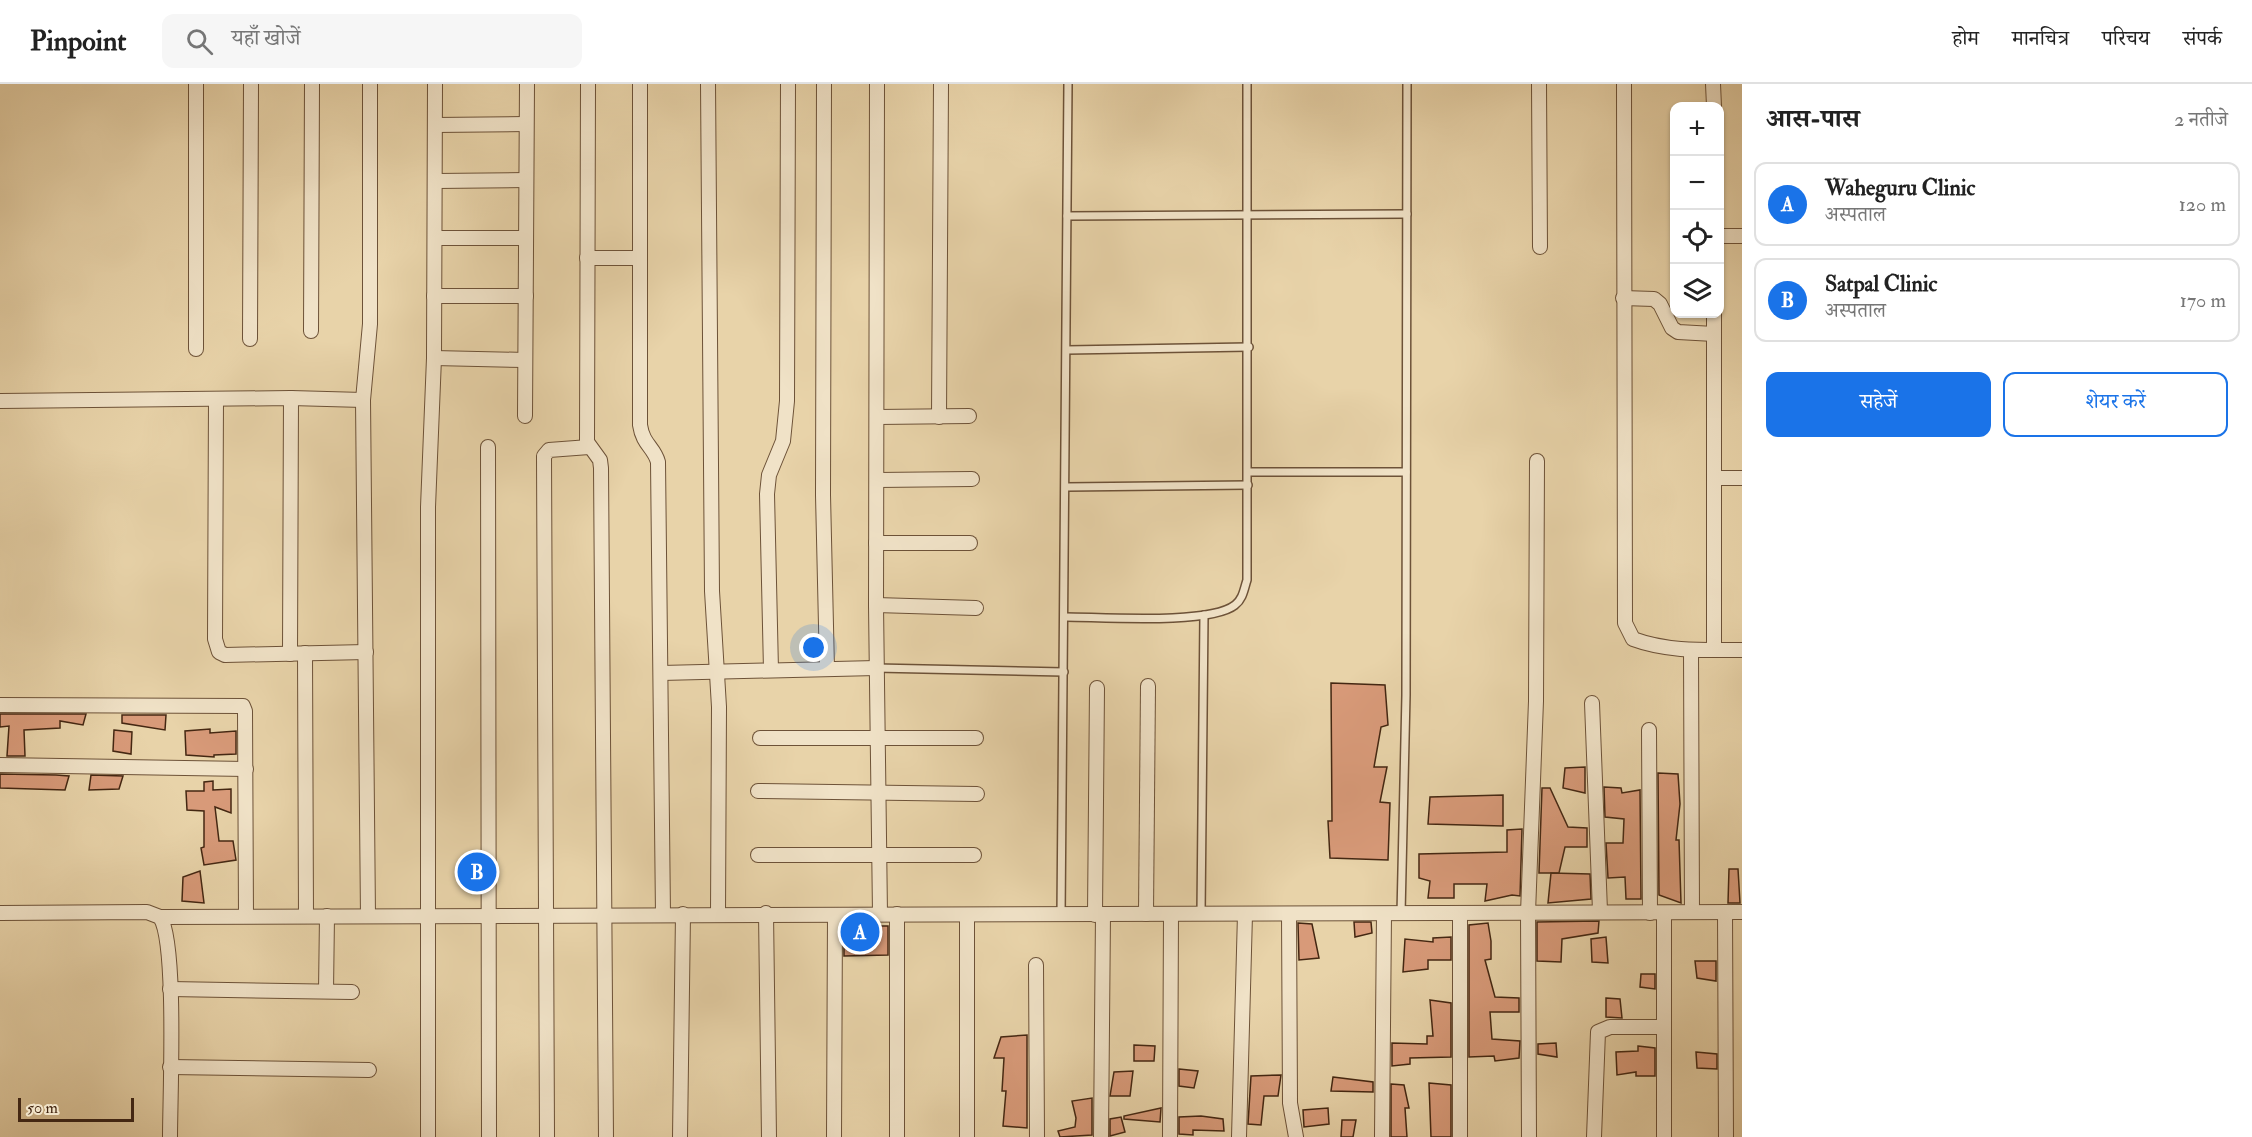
<!DOCTYPE html>
<html lang="hi">
<meta charset="utf-8">
<style>
:root{--surface:#fff;--page:#f6f6f6;--text:#222;--muted:#767676;--line:#e0e0e0;--accent:#1a73e8}
body{margin:0;font-family:"IM FELL Double Pica","Noto Serif Devanagari",serif;background:var(--page);color:var(--text)}
.controls{position:absolute;right:18px;top:18px;display:grid;overflow:hidden;border-radius:12px;box-shadow:0 2px 4px #0004}
.controls button{width:54px;height:54px;display:grid;place-items:center;padding:0;border:0;border-bottom:2px solid var(--line);background:var(--surface);color:var(--text);font:30px sans-serif}
.scale{position:absolute;left:18px;bottom:15px;width:116px;box-sizing:border-box;padding-left:6px;border:3px solid #442712;border-top:0;font-size:16px;line-height:21px;white-space:nowrap;color:#442712;-webkit-text-stroke:4px #f0e2c7;paint-order:stroke}
.you{position:absolute;left:814px;top:564px;width:21px;height:21px;margin:-15px;border:4px solid #fff;border-radius:50%;background:#1a73e8;box-shadow:0 0 0 9px #1a73e833}
.badge{display:grid;place-items:center;width:39px;height:39px;border-radius:50%;background:var(--accent);color:#fff;font-size:20px;font-weight:700}
.pin{position:absolute;translate:-50% -50%;border:3px solid #fff;box-shadow:0 2px 6px #0006}
.list{margin:0;padding:0;list-style:none}
h2{display:flex;justify-content:space-between;align-items:center;height:78px;margin:0;padding:0 24px;font-size:26px}
h2 small{font-size:20px;font-weight:400;color:var(--muted)}
.list li{display:grid;grid-template-columns:39px 1fr auto;gap:18px;align-items:center;box-sizing:border-box;height:84px;margin:0 12px 12px;padding:0 12px;border:2px solid var(--line);border-radius:12px}
.list b{display:block;font-size:22px;white-space:nowrap}
.list p{margin:0;font-size:20px;white-space:nowrap;color:var(--muted)}
.list em{font-size:20px;font-style:normal;color:var(--muted)}
.actions{display:flex;gap:12px;padding:18px 24px}
.actions a{flex:1;padding:14px 0;border:2px solid var(--accent);border-radius:12px;text-align:center;font-size:21px;color:var(--accent)}
.actions .main{background:var(--accent);color:#fff}
.icon{flex:none;width:33px;height:33px;fill:none;stroke:currentColor;stroke-width:2;stroke-linecap:round;stroke-linejoin:round}
.map{position:relative;flex:none;width:1742px;height:1053px;overflow:hidden}
header{display:flex;align-items:center;gap:36px;box-sizing:border-box;height:84px;padding:0 30px;background:var(--surface);border-bottom:2px solid var(--line)}
header strong{font-size:28px}
nav{display:flex;gap:33px;margin-inline-start:auto;font-size:21px}
.search{width:420px;height:54px;background:var(--page);display:flex;align-items:center;gap:15px;box-sizing:border-box;padding:0 21px;border-radius:12px;color:var(--muted);font-size:22px}
main{display:flex}
aside{flex:1;background:var(--surface)}
.map>svg:first-child{display:block}
.building{fill:#d89a79;stroke:#442712;stroke-width:1.5}
.lines{fill:none;stroke-linecap:round;stroke-linejoin:round}
.lane-casing{stroke:#6d5238;stroke-width:10}
.street-casing{stroke:#6d5238;stroke-width:16}
.lane{stroke:#f0e2c7;stroke-width:7}
.street{stroke:#f0e2c7;stroke-width:14}
</style>
<header>
<strong>Pinpoint</strong>
<div class="search"><svg class="icon" aria-label="search" viewBox="0 0 24 24"><circle cx="10" cy="10" r="6"/><path d="M15 15l6 6"/></svg>यहाँ खोजें</div>
<nav><a>होम</a><a>मानचित्र</a><a>परिचय</a><a>संपर्क</a></nav>
</header>
<main>
<div class="map">
<svg width="1742" height="1053" viewBox="0 0 1742 1053">
<rect width="100%" height="100%" fill="#e8d3a9"/>
<filter id="stains"><feTurbulence type="fractalNoise" baseFrequency=".00333" numOctaves="4"/><feColorMatrix values="0 0 0 0 .2 0 0 0 0 .09 0 0 0 0 .02 0 0 0 .5 -.17"/></filter>
<radialGradient id="worn" r=".72"><stop offset=".6" stop-color="#630" stop-opacity="0"/><stop offset="1" stop-color="#630" stop-opacity=".3"/></radialGradient>
<g class="building">
<path d="M1331,599L1385,601L1388,641L1381,643L1374,683H1387L1380,718L1390,719L1388,776L1330,774L1328,737H1332Z"/>
<path d="M0,630H86L83,641L60,637V644L24,646L25,672H7L9,642L0,643Z"/>
<path d="M122,631H166L165,646L122,639Z"/>
<path d="M210,645V649L236,647V670L214,671V673L186,671L185,647Z"/>
<path d="M114,646L132,648L131,670L113,667Z"/>
<path d="M1585,683V709L1563,704L1565,684Z"/>
<path d="M1658,689L1678,690L1680,720L1676,756H1679L1681,819L1659,811Z"/>
<path d="M0,690L56,691L69,692L65,706L0,704Z"/>
<path d="M91,691L123,692L119,705L89,706Z"/>
<path d="M213,697V706L231,705V729L215,723L219,757H233L236,776L204,781L201,764L204,763V727L187,726L186,707H204V698Z"/>
<path d="M1604,703L1621,704L1622,709L1640,706L1641,815H1626L1625,793L1608,794L1606,759H1623L1624,735L1605,733Z"/>
<path d="M1542,704H1550L1568,743L1587,744V763H1565L1559,789H1539Z"/>
<path d="M1503,711V742L1428,740L1430,713Z"/>
<path d="M1522,745L1520,812L1512,811L1485,817L1487,800H1454V814H1428L1430,797L1419,794V770L1507,768V746Z"/>
<path d="M1729,785H1738L1740,819H1728Z"/>
<path d="M200,787L204,819L182,817L183,793Z"/>
<path d="M1551,789L1590,790L1591,815L1548,819Z"/>
<path d="M1599,837L1598,849L1562,855L1561,878L1537,877V838Z"/>
<path d="M1354,838H1371L1372,849L1355,853Z"/>
<path d="M1298,839L1312,840L1319,874L1299,876Z"/>
<path d="M1488,839L1491,857V875L1485,876L1495,913L1519,914V928H1490L1492,955L1520,957L1519,974L1495,977L1494,972L1469,973V841Z"/>
<path d="M844,842H888V871L844,872Z"/>
<path d="M1451,853V876H1428V885L1403,888L1405,855L1433,858V854Z"/>
<path d="M1606,853L1608,879L1592,878L1591,855Z"/>
<path d="M1695,877H1716V897L1697,894Z"/>
<path d="M1641,890H1655V905L1640,903Z"/>
<path d="M1606,914L1620,915L1622,934L1606,933Z"/>
<path d="M1430,916L1451,919V973L1410,974V980L1392,982V959L1427,960V952H1433Z"/>
<path d="M1027,951V1044L1003,1042L1006,1007H1002L1004,974H994L1001,953Z"/>
<path d="M1556,959L1557,973L1538,970V960Z"/>
<path d="M1134,961L1155,962L1154,977H1134Z"/>
<path d="M1638,962L1655,964V992H1636V988L1617,991L1616,968L1638,967Z"/>
<path d="M1696,968L1717,970V985L1697,984Z"/>
<path d="M1179,985L1198,987L1194,1004L1179,1002Z"/>
<path d="M1133,987L1130,1012H1110L1114,988Z"/>
<path d="M1281,991L1278,1012H1264L1261,1041L1248,1040L1251,992Z"/>
<path d="M1333,993L1373,998V1008L1331,1007Z"/>
<path d="M1429,999L1451,1001V1053H1431Z"/>
<path d="M1391,1000L1404,1001L1409,1024H1405L1407,1053H1391Z"/>
<path d="M1092,1014V1051L1060,1053L1058,1047L1075,1043L1076,1034L1072,1017Z"/>
<path d="M1161,1024L1160,1038L1124,1035V1032Z"/>
<path d="M1328,1024L1329,1040L1304,1043L1303,1026Z"/>
<path d="M1201,1032L1223,1035L1224,1047L1193,1046V1051L1179,1050V1033Z"/>
<path d="M1121,1033L1125,1048L1110,1052V1035Z"/>
<path d="M1342,1036H1356L1353,1053H1341Z"/>
</g>
<g class="lines">
<g class="lane-casing">
<g id="lane">
<path d="M1067,132L1407,130"/>
<path d="M1067,266L1249,263"/>
<path d="M1248,388H1406"/>
<path d="M1067,403L1248,401"/>
<path d="M1066,533C1100,533 1210,541 1235,521C1243,515 1244,505 1247,496V0"/>
<path d="M876,584L1064,588"/>
<path d="M1201,830L1204,531"/>
<path d="M1401,830L1406,611L1407,0"/>
<path d="M1061,832L1068,0"/>
</g>
</g>
<g class="street-casing">
<g id="street">
<path d="M588,0L587,358L600,376L601,384L606,1053"/>
<path d="M640,0V341C643,361 654,363 658,378L663,831"/>
<path d="M708,0L712,507L719,623L718,830"/>
<path d="M824,0L823,411L827,585"/>
<path d="M877,0L876,521L880,830"/>
<path d="M1539,0L1540,163"/>
<path d="M1624,0L1625,539L1633,555C1668,568 1706,566 1742,566"/>
<path d="M1713,0L1714,22"/>
<path d="M435,41L526,40"/>
<path d="M436,97L526,96"/>
<path d="M1720,152H1742"/>
<path d="M435,154H526"/>
<path d="M587,174H640"/>
<path d="M434,212H526"/>
<path d="M1623,214L1654,215L1660,220L1672,244L1678,248L1714,250"/>
<path d="M1714,230V566"/>
<path d="M311,247L312,0"/>
<path d="M250,255L251,0"/>
<path d="M196,265V0"/>
<path d="M434,274L525,276"/>
<path d="M216,315L215,555L219,568L225,571L366,568"/>
<path d="M0,317L291,314L363,316"/>
<path d="M525,332L527,0"/>
<path d="M877,333L969,332"/>
<path d="M939,333L941,0"/>
<path d="M488,363L489,1053"/>
<path d="M1714,394H1742"/>
<path d="M877,396L972,395"/>
<path d="M876,459H970"/>
<path d="M876,521L976,524"/>
<path d="M1691,566L1692,828"/>
<path d="M305,569L306,832"/>
<path d="M290,570L291,314"/>
<path d="M771,586L767,410L769,391L783,357L787,317L788,0"/>
<path d="M661,589L876,584"/>
<path d="M1592,619L1600,827"/>
<path d="M0,621L243,622L245,627L246,831"/>
<path d="M1649,646L1650,829"/>
<path d="M760,654H976"/>
<path d="M0,681L246,685"/>
<path d="M758,707L977,710"/>
<path d="M758,771H974"/>
<path d="M1725,828L1726,1053"/>
<path d="M0,829L147,828L160,833C177,858 170,1014 170,1053"/>
<path d="M766,829L769,1053"/>
<path d="M1146,830L1148,602"/>
<path d="M1289,830L1290,1019L1296,1053"/>
<path d="M1460,830V1053"/>
<path d="M967,831V1053"/>
<path d="M1095,831L1097,604"/>
<path d="M368,832L363,316L370,240V0"/>
<path d="M160,833L1742,828"/>
<path d="M1036,881L1037,1053"/>
<path d="M170,905L352,908"/>
<path d="M326,907L327,832"/>
<path d="M170,983L369,986"/>
<path d="M428,1053V423L434,274L435,0"/>
<path d="M547,1053L544,372L549,366L589,363"/>
<path d="M680,1053L683,830"/>
<path d="M834,1053L835,831"/>
<path d="M897,1053V830"/>
<path d="M1101,1053L1103,830"/>
<path d="M1170,1053L1171,830"/>
<path d="M1239,1053L1245,830"/>
<path d="M1382,1053L1384,830"/>
<path d="M1529,1053L1528,829L1536,617L1537,377"/>
<path d="M1594,1053L1598,948L1610,943H1663"/>
<path d="M1664,1053V829"/>
</g>
</g>
<use href="#lane" class="lane"/>
<use href="#street" class="street"/>
</g>
<rect width="100%" height="100%" filter="url(#stains)"/>
<rect width="100%" height="100%" fill="url(#worn)"/>
</svg>
<div class="controls">
<button>+</button>
<button>−</button>
<button><svg class="icon" aria-label="locate" viewBox="0 0 24 24"><circle cx="12" cy="12" r="6"/><path d="M12 2v4M12 18v4M2 12h4M18 12h4"/></svg></button>
<button><svg class="icon" aria-label="layers" viewBox="0 0 24 24"><path d="M12 4l9 5-9 5-9-5zM3 14l9 5 9-5"/></svg></button>
</div>
<div class="scale">50 m</div>
<div class="you"></div>
<div class="pin badge" style="left:860px;top:848px">A</div>
<div class="pin badge" style="left:477px;top:788px">B</div>
</div>
<aside>
<h2>आस-पास<small>2 नतीजे</small></h2>
<ul class="list">
<li><span class="badge">A</span><div><b>Waheguru Clinic</b><p>अस्पताल</p></div><em>120 m</em></li>
<li><span class="badge">B</span><div><b>Satpal Clinic</b><p>अस्पताल</p></div><em>170 m</em></li>
</ul>
<div class="actions"><a class="main">सहेजें</a><a>शेयर करें</a></div>
</aside>
</main>
